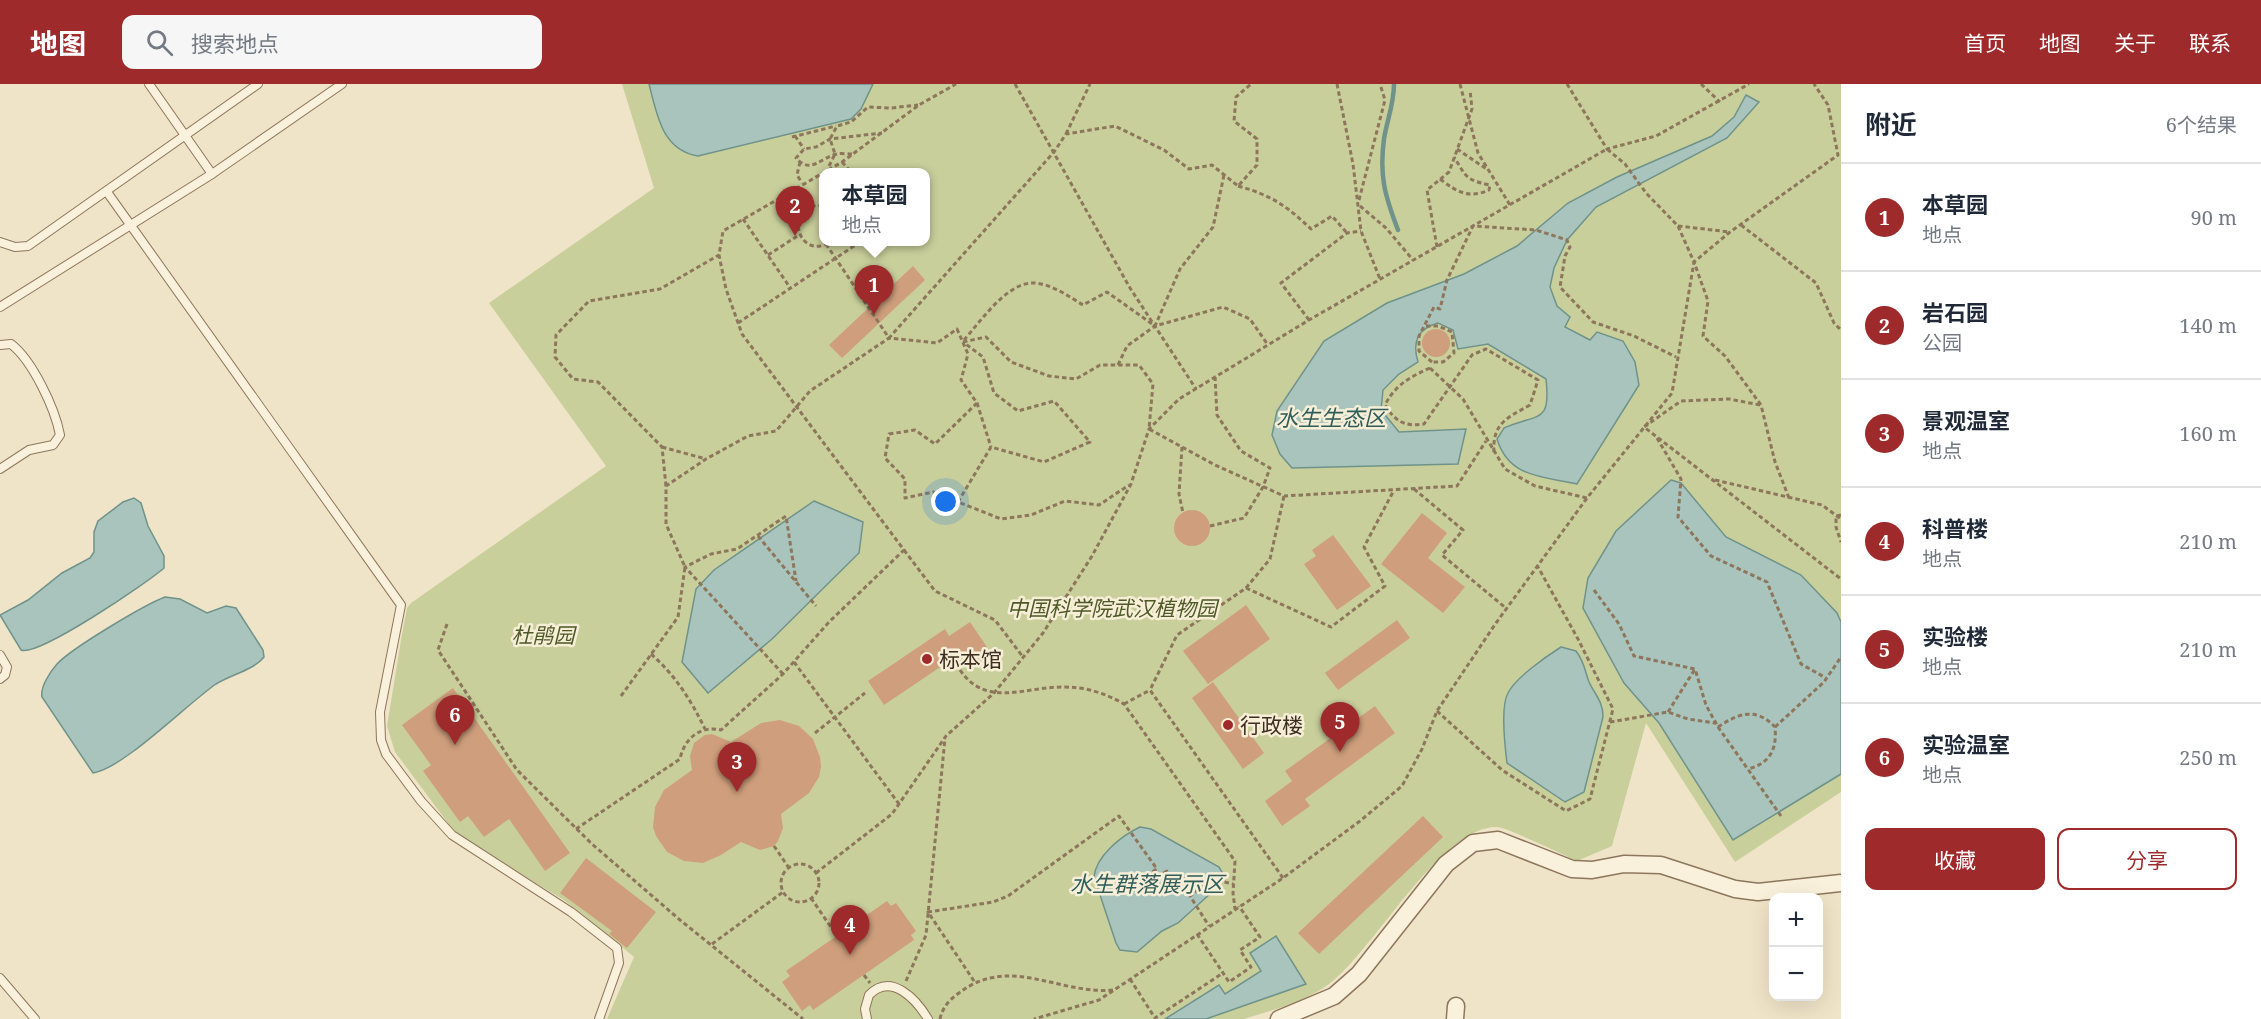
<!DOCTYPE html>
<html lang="zh">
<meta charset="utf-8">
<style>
:root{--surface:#fff;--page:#f6f6f7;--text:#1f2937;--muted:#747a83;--line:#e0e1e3;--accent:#9e2a2b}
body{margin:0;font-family:"Noto Serif","Noto Sans SC",serif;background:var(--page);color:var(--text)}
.controls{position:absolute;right:18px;bottom:18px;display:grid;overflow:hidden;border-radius:12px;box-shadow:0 6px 24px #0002}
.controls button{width:54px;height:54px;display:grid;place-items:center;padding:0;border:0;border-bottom:2px solid var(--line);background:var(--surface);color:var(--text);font:30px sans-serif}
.you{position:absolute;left:946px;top:418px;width:21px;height:21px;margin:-15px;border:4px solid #fff;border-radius:50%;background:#1a73e8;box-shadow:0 0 0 9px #1a73e833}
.badge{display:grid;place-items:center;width:39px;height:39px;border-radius:50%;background:var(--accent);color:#fff;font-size:20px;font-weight:700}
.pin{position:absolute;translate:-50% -50px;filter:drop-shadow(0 2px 3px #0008)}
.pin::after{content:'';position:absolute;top:32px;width:21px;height:18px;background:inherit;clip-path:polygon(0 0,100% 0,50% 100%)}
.popup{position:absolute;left:819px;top:84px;width:111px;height:78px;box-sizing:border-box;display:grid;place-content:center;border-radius:12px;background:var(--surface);filter:drop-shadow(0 2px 4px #0005);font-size:20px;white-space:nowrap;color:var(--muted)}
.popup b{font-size:22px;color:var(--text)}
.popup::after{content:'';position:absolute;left:50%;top:100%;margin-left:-12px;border:12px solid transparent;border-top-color:var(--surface)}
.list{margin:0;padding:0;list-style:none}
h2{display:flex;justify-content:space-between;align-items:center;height:78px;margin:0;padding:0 24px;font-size:26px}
h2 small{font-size:20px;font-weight:400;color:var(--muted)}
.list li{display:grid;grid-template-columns:39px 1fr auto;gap:18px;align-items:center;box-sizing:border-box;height:108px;padding:0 24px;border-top:2px solid var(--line)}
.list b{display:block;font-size:22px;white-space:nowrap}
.list p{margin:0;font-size:20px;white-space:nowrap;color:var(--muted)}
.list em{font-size:20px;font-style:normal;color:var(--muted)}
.actions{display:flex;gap:12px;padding:18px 24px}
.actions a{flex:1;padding:14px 0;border:2px solid var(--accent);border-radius:12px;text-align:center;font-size:21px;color:var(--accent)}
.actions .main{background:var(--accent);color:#fff}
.icon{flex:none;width:33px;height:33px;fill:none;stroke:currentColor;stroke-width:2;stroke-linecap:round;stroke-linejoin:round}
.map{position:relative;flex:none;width:1841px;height:935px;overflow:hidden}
header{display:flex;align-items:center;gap:36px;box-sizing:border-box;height:84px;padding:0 30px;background:var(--accent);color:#fff}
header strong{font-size:28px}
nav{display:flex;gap:33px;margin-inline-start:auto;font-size:21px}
.search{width:420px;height:54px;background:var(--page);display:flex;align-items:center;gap:15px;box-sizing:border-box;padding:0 21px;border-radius:12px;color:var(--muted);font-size:22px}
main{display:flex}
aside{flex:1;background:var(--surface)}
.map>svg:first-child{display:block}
.green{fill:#c9cf9b;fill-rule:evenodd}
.water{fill:#a9c4bc;stroke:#6f938a;stroke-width:1.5}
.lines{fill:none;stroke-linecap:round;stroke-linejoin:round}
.stream{stroke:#6f938a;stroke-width:4.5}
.building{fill:#cf9f7d}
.lane-casing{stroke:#8d765c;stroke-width:10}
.street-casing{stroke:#8d765c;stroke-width:19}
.path{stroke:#8d765c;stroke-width:3;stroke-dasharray:4.5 3;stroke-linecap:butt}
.lane{stroke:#faf1dc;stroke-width:8}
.street{stroke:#faf1dc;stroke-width:16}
.poi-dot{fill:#9e2a2b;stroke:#f7eed8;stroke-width:2}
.labels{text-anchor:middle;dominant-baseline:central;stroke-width:5;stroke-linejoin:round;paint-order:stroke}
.park-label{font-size:21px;font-style:italic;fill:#4d5a26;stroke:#f7eed8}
.poi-label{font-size:21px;fill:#3d2e20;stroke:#f7eed8;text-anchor:start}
.water-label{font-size:22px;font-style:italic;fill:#2f5d5a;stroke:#f7eed8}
</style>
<header>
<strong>地图</strong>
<div class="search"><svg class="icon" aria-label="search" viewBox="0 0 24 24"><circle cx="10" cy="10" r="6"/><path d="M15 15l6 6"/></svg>搜索地点</div>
<nav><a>首页</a><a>地图</a><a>关于</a><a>联系</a></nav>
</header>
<main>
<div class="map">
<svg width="1841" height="935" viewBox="0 0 1841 935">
<rect width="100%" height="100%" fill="#f0e4c8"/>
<path class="green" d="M622,0H1841V708L1735,778L1646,639L1612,762L1577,777C1564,771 1506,743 1497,743C1440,742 1374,867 1329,900C1305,918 1272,926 1244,935H607L634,873L564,816L479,765L453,746L395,668L387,642L402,550L407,524L411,519L606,382L489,219L654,104ZM823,88H925V158H823Z"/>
<g class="water">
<path d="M649,0H873L861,25L851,35L698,72C662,66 657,31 649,0Z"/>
<path d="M1746,11L1759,18L1727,54L1596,123L1567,156L1554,184L1550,203L1557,222L1570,233L1565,243L1590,256L1597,248L1623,257L1635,278L1639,301L1577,400C1542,392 1509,394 1497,355L1504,344C1539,329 1551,340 1546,295L1488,260L1458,265L1453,246L1438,239C1417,245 1412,258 1418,278L1399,290L1383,306L1381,326L1399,348L1466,345L1458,380L1292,384L1280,370L1272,351L1277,327L1324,257L1387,219L1464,190L1517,162L1568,119L1617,93L1712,52L1734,33Z"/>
<path d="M1671,396L1681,399L1726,453L1801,491L1837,529L1841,538V690L1733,756L1659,639L1624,599L1583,524L1588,494L1616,447Z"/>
<path d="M134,414L141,419L148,442L164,472V484C147,499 38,573 21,566L0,531L28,516L62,489L90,474L94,468V448L98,437L123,418Z"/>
<path d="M814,417L863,438L859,469L772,555L708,609L682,578L696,505L714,486Z"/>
<path d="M165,513L180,515L207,529L226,522L236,524L263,566L264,573C254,586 230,591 216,600C187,620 124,684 93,689L42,613C40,603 50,588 57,580C72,564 144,521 165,513Z"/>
<path d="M1561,563L1576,567C1585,579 1584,585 1589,598C1595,611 1603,617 1603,633L1584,708L1565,718L1507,679C1505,663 1500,623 1508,609C1515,594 1547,572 1561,563Z"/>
<path d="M1140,743L1151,745L1219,783L1222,788L1212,808L1178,839L1162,847L1137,868L1120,866L1116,859L1094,793C1096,772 1121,752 1140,743Z"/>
<path d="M1276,852L1306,900L1206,935H1165L1219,901L1225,910L1261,887L1250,869Z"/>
</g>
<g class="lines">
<path class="stream" d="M1394,0C1394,20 1387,36 1384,55C1379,92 1385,112 1398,146"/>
</g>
<g class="building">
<path d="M913,182L925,196L842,274L829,261Z"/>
<circle cx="1436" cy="259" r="14"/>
<circle cx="1192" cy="444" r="18"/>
<path d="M1422,429L1447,449L1428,474L1465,503L1443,529L1381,480Z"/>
<path d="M1333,451L1371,502L1337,526L1304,480L1316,472L1312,466Z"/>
<path d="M1246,521L1270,555L1208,600L1183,567Z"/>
<path d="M1397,536L1410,554L1338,606L1325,589Z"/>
<path d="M970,538L989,566L968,580L961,569L884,621L868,597L945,545L949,552Z"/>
<path d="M1213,598L1264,669L1243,685L1192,614Z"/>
<path d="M453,604L570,769L545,787L509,735L484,753L468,732L460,738L423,687L431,681L402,641Z"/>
<path d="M1375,622L1395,649L1305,715L1310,722L1282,742L1265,717L1292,697L1285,687Z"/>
<path d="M780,636L799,642L813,655L820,673L821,683L819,693L809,709L781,730L783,744L778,757L774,762L760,766L741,758L721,771L703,779L684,777L667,768L656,752L653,743L655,723L664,706L692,686L690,672L694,659L705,651L712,650L731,658L761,639Z"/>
<path d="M1423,732L1443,753L1319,870L1298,849Z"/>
<path d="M586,774L656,828L627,864L609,850L612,847L560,809Z"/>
<path d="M887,817L891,822L896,819L916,847L911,851L914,856L813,926L810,921L802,927L782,898L790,892L786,887Z"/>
</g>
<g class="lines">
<g class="lane-casing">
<g id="lane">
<path d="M149,0L212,90"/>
<path d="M107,108L401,521L380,628L381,656L386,670L421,717L452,751L571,828L617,864L619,879L599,935"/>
<path d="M0,158L15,163L28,162L258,0"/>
<path d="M0,223L212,90L342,0"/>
<path d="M0,261L11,260C32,276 55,324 60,351L53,361L29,366L0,385"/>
<path d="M0,571L7,583L5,591L0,595"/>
<path d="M0,894L35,935"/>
<path d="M867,935L865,925L869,911C891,888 916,915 928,935"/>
</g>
</g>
<g class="street-casing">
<g id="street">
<path d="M1279,935L1334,912L1359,890L1446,780L1473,759L1498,756L1572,785L1592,786L1624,780L1661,781L1735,805L1758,808L1841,799"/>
<path d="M1455,935L1456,922"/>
</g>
</g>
<g class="path">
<path d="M1015,0L1130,204L1196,305"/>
<path d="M1337,0L1353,80L1361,147L1380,195"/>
<path d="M1460,0L1478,69L1510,121"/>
<path d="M1567,0L1607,65L1656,52L1749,0"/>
<path d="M1701,0L1720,18"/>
<path d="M1066,50L1090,0"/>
<path d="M795,52L804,65"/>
<path d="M792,53L836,42"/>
<path d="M1457,65L1488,86"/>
<path d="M852,70C847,70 841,69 837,70C821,73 811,91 796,74L804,65L816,63L830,55L882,49"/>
<path d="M800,78L797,91L802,99"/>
<path d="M842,78L851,88"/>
<path d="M829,82L835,70L830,55L837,42L851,38L868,23L891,24L918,21"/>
<path d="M1440,95C1457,108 1469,115 1489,106L1490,101C1466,96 1467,94 1454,73"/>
<path d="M1238,102C1271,111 1287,122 1311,145L1332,132L1347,149"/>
<path d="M796,103L809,123"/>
<path d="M1359,116L1385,16L1380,0"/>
<path d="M823,122C782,117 797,179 830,158"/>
<path d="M1360,122L1386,144L1413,176"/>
<path d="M743,135L791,205"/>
<path d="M1741,141L1816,199L1834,239L1841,246"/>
<path d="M1678,142L1730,148"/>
<path d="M826,160L889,254L1054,68L1066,50L1115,42L1164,66L1189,85L1212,81L1238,102L1257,81V55L1234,37L1236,13L1251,0"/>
<path d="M1437,163L1427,106L1449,88L1472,25L1470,6"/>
<path d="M768,171L799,151"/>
<path d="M1309,236L1281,199L1347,149L1361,147"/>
<path d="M738,239L860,158"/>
<path d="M1426,242H1438L1452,248L1454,269L1443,278H1432"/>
<path d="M964,256C980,238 1005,201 1031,199C1049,198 1068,212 1083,221L1107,208L1155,242L1180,185L1213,143L1224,91"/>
<path d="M963,258L986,253L1011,278L1049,292L1076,295L1100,281H1139L1153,300L1149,345L1215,381L1284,412L1457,402L1486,357"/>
<path d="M1432,278L1419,267V252L1434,223L1440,225L1447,196L1473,142L1536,146L1567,156L1570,163L1565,172L1560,203L1593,238L1634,252L1676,273"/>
<path d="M1118,281L1127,262L1155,242L1223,223L1250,235L1268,261"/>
<path d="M1430,284C1410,293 1395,301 1385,321C1395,337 1404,343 1424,340L1472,271L1486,265L1538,296L1530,321C1507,334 1492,339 1494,369"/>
<path d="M1430,284L1463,315L1505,385L1535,402L1587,414"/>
<path d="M977,319L991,363"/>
<path d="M1760,321L1729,315L1681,317L1644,343L1841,495"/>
<path d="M1657,354L1681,395L1678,433L1711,472L1767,498L1801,580L1826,594"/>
<path d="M662,363L706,375"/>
<path d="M1182,363L1179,410L1183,429"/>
<path d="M1715,396L1822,421L1841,435"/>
<path d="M666,402L662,363L598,298L573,295L555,273L556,251L589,217L660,205L719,171"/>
<path d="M1414,405L1463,446L1442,471L1507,525"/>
<path d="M1789,414L1775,378L1761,321L1725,272L1703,252L1708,217L1694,178L1730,148L1838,71L1828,21L1814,0"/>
<path d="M958,418L991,363L1044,378L1090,358L1054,317L1018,327L994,309L983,273L963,258"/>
<path d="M1841,431L1836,432V443L1841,458"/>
<path d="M1210,442L1244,434L1263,403L1270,384L1241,367L1217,331L1215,293"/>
<path d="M758,452L816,522"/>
<path d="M904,466L935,507L995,536L1023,573"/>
<path d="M1246,504L1270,475L1284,412"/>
<path d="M1594,506L1619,540L1634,572L1695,585L1706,621L1718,643L1781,732"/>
<path d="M447,540L438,566L517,686L592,760L680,836L803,935"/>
<path d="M651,570C675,591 691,616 705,645"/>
<path d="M794,578L899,720"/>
<path d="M960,586C986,624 1024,603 1063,603C1086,603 1105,609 1124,620L1235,777L1233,809L1235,825"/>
<path d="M783,590L685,483L711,470L737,465L786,432L796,497"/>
<path d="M621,612L678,533L685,483L666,440V402L706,375L748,352L776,347L810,307L889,254L937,259L957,245L968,270L961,296L977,319L935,360L915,346L889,350L885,374L905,395V414L933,408L1001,435L1031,431L1065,417L1099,421L1129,401"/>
<path d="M1124,620L1150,606"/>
<path d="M1437,627L1502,686L1566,727L1590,715L1613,625L1578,555L1538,483"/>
<path d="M1668,628L1695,585"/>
<path d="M1610,638L1668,628L1688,635L1715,639"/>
<path d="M1718,643C1739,629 1756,623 1775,643C1777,666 1770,679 1748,685"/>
<path d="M1775,643L1824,598L1841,573"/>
<path d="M815,649L865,609"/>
<path d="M576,745L680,675C684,655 700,641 721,646L783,590L829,538L904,466L742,250L726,205L719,171L723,147L842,78L919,21L956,0"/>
<path d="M774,762L789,784"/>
<circle cx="800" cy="799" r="19"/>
<path d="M816,789L892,730L946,652L994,609L1043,549L1092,472L1131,400L1149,345L1179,315L1309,236L1607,65L1625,80L1646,109L1678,142L1694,178L1672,309L1587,414L1496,539L1437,627L1422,665L1402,702L1360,737L1283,794L1099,916L1034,935"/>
<path d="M1283,794L1150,606L1177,551L1246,504L1331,543L1385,502L1364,463L1394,406"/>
<path d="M1197,803L1211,795L1233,800"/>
<path d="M811,814L837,852"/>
<path d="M1197,850L1229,898L1251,883L1240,866L1260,853L1239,822"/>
<path d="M712,860L783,808"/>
<path d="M864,891L870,899"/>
<path d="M1130,895L1155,934L1223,889"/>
<path d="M906,897L926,851L945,654"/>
<path d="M974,897L928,828L993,818L1008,812L1119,732L1157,785L1145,792L1149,798L1167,787L1176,800L1189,792L1199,806L1190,812L1209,842"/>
<path d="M940,935C942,924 950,915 959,909C1010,870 1058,911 1113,906"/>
</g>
<use href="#lane" class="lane"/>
<use href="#street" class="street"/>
</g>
<g class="poi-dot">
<circle cx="927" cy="575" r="6"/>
<circle cx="1228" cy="641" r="6"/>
</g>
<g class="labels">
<g class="park-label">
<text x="1112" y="524">中国科学院武汉植物园</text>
<text x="543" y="551">杜鹃园</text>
</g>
<g class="poi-label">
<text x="939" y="575">标本馆</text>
<text x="1240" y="641">行政楼</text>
</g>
<g class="water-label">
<text x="1331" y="333">水生生态区</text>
<text x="1147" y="799">水生群落展示区</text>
</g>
</g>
</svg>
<div class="controls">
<button>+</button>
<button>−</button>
</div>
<div class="you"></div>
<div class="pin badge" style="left:874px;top:231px">1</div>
<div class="popup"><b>本草园</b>地点</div>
<div class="pin badge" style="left:795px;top:152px">2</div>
<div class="pin badge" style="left:737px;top:708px">3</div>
<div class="pin badge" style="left:850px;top:871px">4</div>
<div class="pin badge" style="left:1340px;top:668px">5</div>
<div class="pin badge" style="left:455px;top:661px">6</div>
</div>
<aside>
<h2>附近<small>6个结果</small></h2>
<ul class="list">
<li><span class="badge">1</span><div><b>本草园</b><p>地点</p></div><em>90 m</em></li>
<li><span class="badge">2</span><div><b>岩石园</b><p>公园</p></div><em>140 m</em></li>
<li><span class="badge">3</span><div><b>景观温室</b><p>地点</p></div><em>160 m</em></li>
<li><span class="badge">4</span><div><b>科普楼</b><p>地点</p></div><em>210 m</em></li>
<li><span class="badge">5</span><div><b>实验楼</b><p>地点</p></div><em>210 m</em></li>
<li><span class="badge">6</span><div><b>实验温室</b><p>地点</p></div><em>250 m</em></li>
</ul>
<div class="actions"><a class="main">收藏</a><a>分享</a></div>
</aside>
</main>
